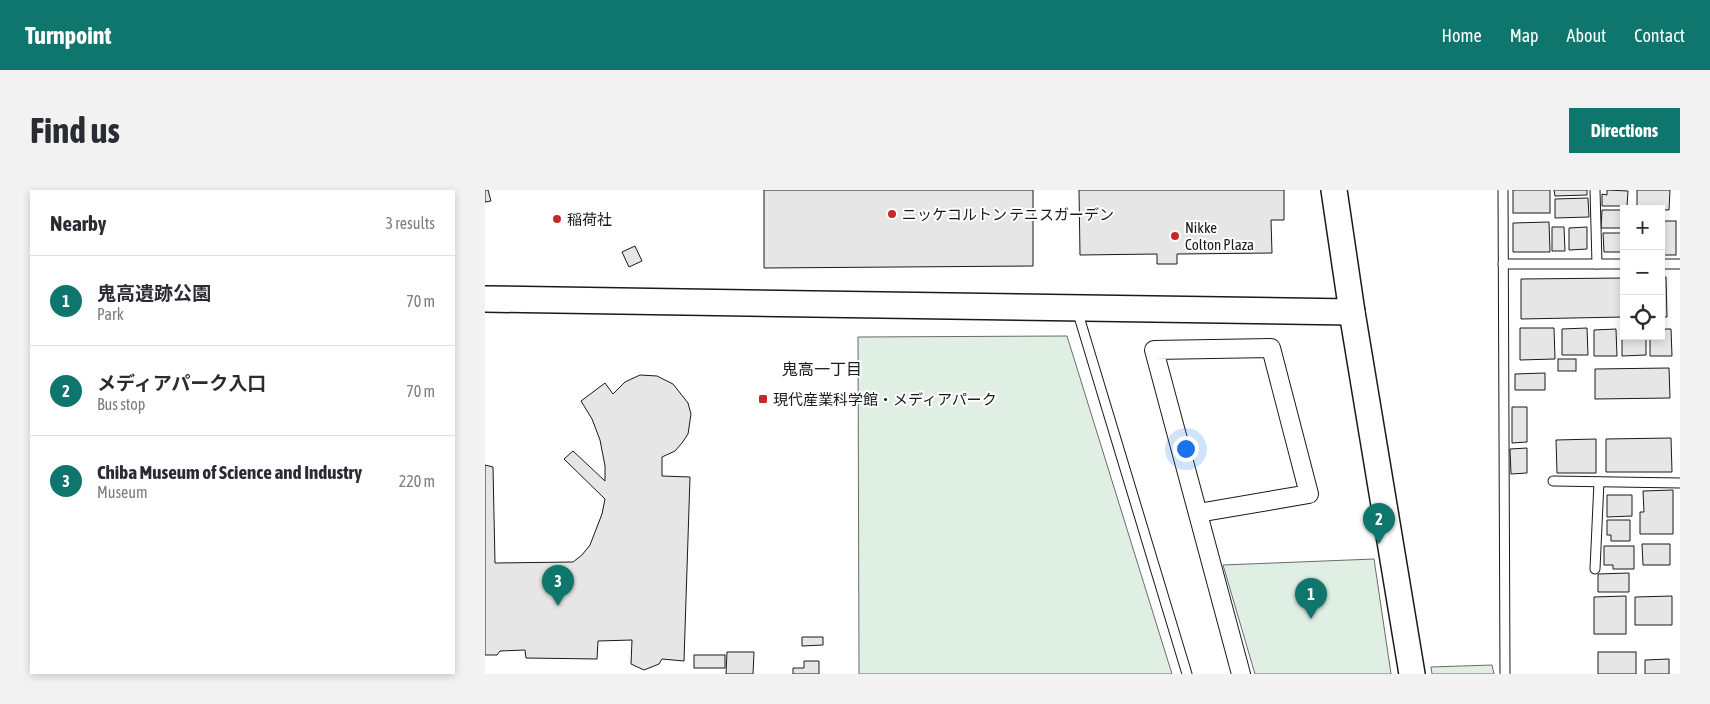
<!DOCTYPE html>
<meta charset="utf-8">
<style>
:root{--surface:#fff;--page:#f2f2f3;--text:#2b2b33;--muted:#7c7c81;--line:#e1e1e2;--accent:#0f766e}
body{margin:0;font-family:"Asap Condensed","Noto Sans JP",sans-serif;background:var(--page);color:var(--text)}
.controls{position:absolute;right:15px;top:15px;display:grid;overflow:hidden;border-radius:0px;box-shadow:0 2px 8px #0003}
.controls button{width:45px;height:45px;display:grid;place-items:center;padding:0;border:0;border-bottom:1px solid var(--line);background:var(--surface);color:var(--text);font:25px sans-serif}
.you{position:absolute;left:700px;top:258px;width:18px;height:18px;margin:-12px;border:4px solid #fff;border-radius:50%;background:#1a73e8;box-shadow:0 0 0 8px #1a73e833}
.badge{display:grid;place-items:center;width:32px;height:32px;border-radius:50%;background:var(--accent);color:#fff;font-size:16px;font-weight:700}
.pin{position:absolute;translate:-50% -41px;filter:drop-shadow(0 1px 2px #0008)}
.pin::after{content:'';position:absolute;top:26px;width:18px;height:15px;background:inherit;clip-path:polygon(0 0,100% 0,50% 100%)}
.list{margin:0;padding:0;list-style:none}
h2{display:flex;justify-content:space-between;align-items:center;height:65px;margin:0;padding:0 20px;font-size:21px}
h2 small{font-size:16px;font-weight:400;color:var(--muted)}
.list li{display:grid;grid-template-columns:32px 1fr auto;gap:15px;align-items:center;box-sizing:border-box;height:90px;padding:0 20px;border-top:1px solid var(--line)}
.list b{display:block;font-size:19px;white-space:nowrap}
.list p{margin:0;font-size:16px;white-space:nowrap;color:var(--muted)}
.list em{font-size:16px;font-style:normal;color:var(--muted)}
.icon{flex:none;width:28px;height:28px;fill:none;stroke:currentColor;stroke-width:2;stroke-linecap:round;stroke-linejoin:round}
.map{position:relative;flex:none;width:1195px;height:484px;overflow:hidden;border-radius:0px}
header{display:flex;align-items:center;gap:30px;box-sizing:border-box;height:70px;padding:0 25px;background:var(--accent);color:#fff}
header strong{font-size:24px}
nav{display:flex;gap:28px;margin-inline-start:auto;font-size:18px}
.intro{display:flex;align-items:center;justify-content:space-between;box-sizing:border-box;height:120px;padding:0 30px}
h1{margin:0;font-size:35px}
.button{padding:12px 22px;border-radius:0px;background:var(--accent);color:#fff;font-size:18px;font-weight:700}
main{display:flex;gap:30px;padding:0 30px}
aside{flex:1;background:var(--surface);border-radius:0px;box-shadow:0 2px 8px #0003}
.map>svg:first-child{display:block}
.green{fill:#e0efe3;stroke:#6a6a6a}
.building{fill:#e6e6e6;stroke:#1a1a1a}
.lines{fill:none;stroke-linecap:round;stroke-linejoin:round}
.lane-casing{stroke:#1a1a1a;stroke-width:11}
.street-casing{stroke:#1a1a1a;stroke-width:20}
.secondary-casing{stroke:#1a1a1a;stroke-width:28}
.lane{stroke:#fff;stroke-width:9}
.street{stroke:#fff;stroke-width:18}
.secondary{stroke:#fff;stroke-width:25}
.poi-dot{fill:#c62828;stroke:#fff;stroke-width:2}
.labels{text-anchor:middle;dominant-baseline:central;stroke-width:4;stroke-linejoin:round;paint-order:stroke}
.poi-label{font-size:15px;fill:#1a1a1a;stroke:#fff;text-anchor:start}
.neighbourhood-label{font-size:16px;fill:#1a1a1a;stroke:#fff}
</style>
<header>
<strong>Turnpoint</strong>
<nav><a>Home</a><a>Map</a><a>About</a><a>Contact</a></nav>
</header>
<div class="intro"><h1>Find us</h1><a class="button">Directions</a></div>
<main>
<aside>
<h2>Nearby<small>3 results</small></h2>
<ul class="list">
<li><span class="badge">1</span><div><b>鬼高遺跡公園</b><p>Park</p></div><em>70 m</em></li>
<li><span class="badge">2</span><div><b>メディアパーク入口</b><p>Bus stop</p></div><em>70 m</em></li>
<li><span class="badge">3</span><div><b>Chiba Museum of Science and Industry</b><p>Museum</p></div><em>220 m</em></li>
</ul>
</aside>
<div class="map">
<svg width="1195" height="484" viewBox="0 0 1195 484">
<rect width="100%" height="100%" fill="#fff"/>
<g class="green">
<path d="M582,146L687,484H374L373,147Z"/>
<path d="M889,369L906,484H770L738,375Z"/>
<path d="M1007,475L1009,484H947L946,477Z"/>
</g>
<g class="building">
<path d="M0,0H3L6,11L0,12Z"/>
<path d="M279,0H548V76L279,78Z"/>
<path d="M594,0H799V30H786L787,63L692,64V74H672V64L595,65Z"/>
<rect x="1028" y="0" width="37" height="23"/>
<path d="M1069,0H1102V5L1070,6Z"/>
<path d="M1122,0L1143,1L1142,16H1117V4L1122,5Z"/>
<path d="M1152,0H1185L1184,20L1152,19Z"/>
<path d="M1103,8L1104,27L1070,28V9Z"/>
<path d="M1117,20H1139V38H1116Z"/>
<path d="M74,24L77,31L71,34L68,27Z"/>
<rect x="1176" y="31" width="15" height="34"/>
<path d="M1064,32L1065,62H1028V33Z"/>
<path d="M1067,37H1079L1080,61H1067Z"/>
<path d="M1102,37V59L1084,60V38Z"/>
<path d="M1118,43H1139V62H1119Z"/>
<path d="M150,56L157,71L144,77L137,62Z"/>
<path d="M1176,87H1181L1182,127H1176Z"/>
<path d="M1139,88V127L1036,129V89Z"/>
<path d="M1035,138H1069L1070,169L1035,170Z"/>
<path d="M1102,138L1103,165H1077V139Z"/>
<path d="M1131,139L1132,166H1109V140Z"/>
<path d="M1176,139H1186L1187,166H1165V146H1176Z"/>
<path d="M1137,141H1139V146H1161V165L1137,166Z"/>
<rect x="1073" y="169" width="18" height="12"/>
<path d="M1184,178L1185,208L1110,209V179Z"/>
<path d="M1060,183V200H1030V184Z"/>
<path d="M155,185L172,186L188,194L203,213L206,224L203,244L197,253L190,261L177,267V286L205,287L199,471L177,469L174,474L159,480L146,474L147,450L113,451L112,469L41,468L40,460L15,461L12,465H0V275L8,277L10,373L88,372L97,365L105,355L117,324L120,309L79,269L88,261L120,291V276L115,250L107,229L96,211L120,193L128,204L140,192Z"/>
<path d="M1027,217H1042V252L1027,253Z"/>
<path d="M1186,248L1187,282H1121V249Z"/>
<path d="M1111,249V283H1072L1071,250Z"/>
<path d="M1042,258V283L1026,284L1025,259Z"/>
<path d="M1188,300V344H1155V322H1159L1158,301Z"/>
<path d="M1122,305H1147V326L1122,327Z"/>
<path d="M1122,330H1145V351H1126V345H1122Z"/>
<path d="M1157,354H1185V375H1158Z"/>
<path d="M1119,356H1149V379H1128V375H1119Z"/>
<path d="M1144,383V402H1113V384Z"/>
<path d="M1141,406V444H1109V407Z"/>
<path d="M1187,406V435H1150V407Z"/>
<path d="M317,447H338V455L317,456Z"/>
<path d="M242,462H269L268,484H241Z"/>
<rect x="1113" y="462" width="38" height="22"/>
<rect x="209" y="465" width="31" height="13"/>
<path d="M1184,469V484H1160V470Z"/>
<path d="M319,471H334V484H308V478H319Z"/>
</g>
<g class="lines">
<g class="lane-casing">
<g id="lane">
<path d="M1018,0L1020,484"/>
<path d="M1110,0L1112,74"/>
<path d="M1018,74H1139"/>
<path d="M1176,74H1195"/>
<path d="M592,120L702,484"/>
<path d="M1068,291L1195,293"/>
<path d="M1110,379L1114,292"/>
</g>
</g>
<g class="street-casing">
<path id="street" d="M713,323L824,304L786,158L669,160L756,484"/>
</g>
<g class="secondary-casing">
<g id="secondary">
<path d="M849,0L867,122L927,484"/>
<path d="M0,109L867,122"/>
</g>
</g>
<use href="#lane" class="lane"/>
<use href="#street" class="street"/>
<use href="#secondary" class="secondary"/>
</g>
<g class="poi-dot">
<circle cx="407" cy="24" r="5"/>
<circle cx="72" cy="29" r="5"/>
<circle cx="690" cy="46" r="5"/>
<rect x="273" y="204" width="10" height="10" rx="2.5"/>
</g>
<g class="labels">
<g class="poi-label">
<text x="417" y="24">ニッケコルトン テニスガーデン</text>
<text x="82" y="29">稲荷社</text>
<text x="700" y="37">Nikke<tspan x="700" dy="17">Colton Plaza</tspan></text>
<text x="288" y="209">現代産業科学館・メディアパーク</text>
</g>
<g class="neighbourhood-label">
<text x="337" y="179">鬼高一丁目</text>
</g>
</g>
</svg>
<div class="controls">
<button>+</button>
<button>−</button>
<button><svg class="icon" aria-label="locate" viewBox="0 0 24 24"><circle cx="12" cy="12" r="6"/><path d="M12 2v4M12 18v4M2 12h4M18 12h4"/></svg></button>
</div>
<div class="you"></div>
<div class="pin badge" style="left:826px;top:429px">1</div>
<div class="pin badge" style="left:894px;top:354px">2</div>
<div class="pin badge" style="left:73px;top:416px">3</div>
</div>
</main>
